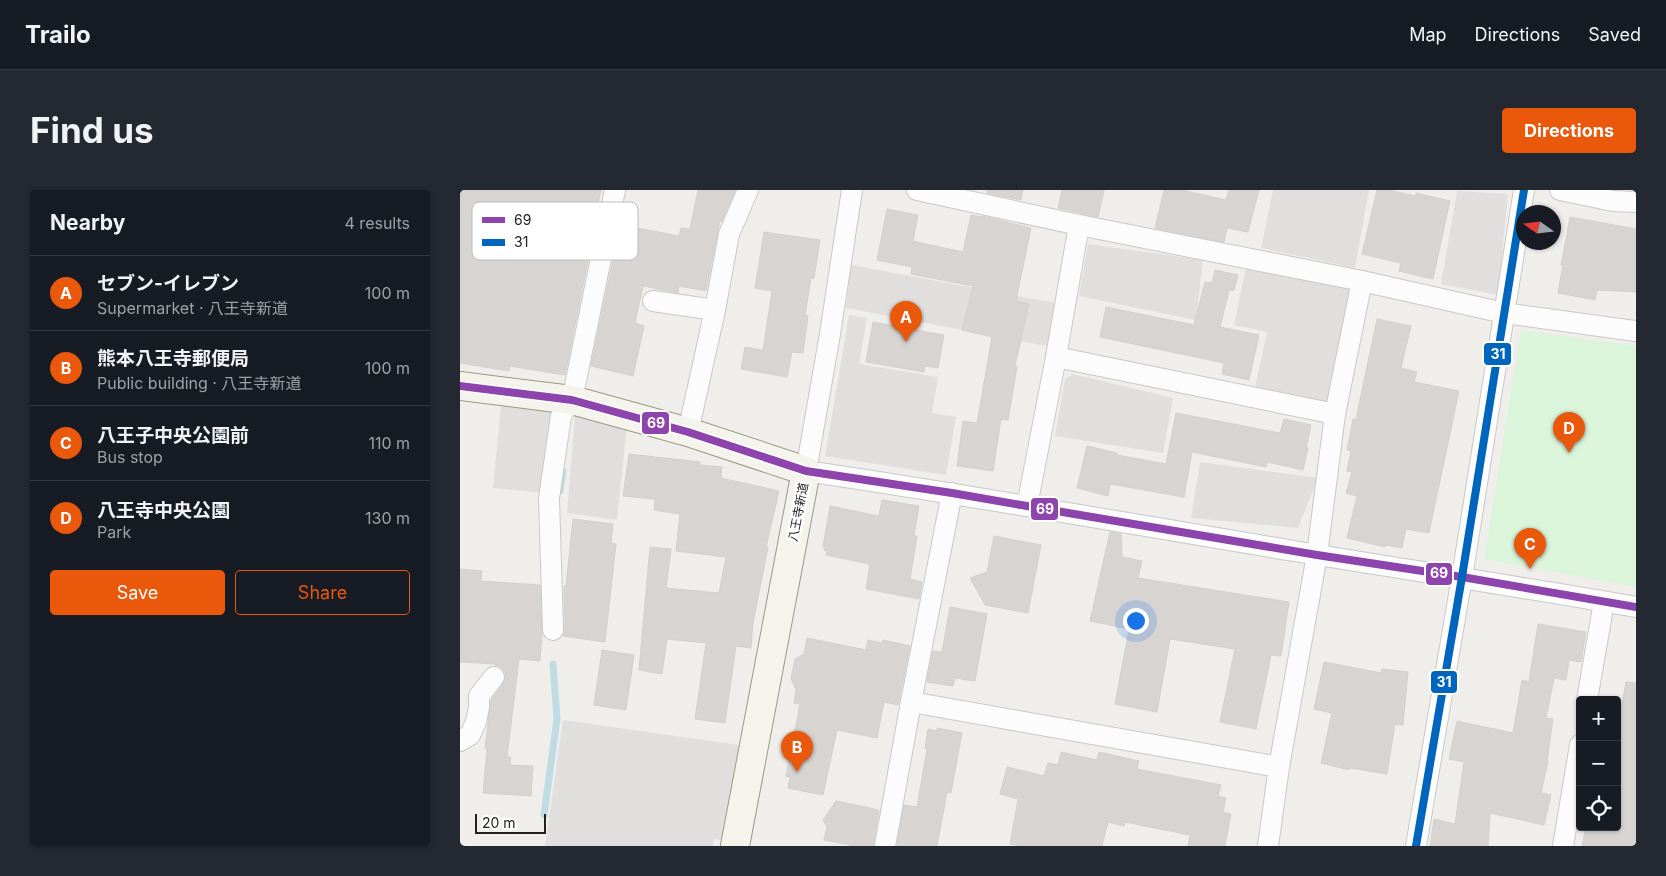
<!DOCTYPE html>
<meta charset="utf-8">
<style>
:root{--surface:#171b24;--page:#242831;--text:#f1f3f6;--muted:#9ea1a6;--line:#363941;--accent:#ea580c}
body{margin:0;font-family:Inter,"Noto Sans JP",sans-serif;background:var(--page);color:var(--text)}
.controls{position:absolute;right:15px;bottom:15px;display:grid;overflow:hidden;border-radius:5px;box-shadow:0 1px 4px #0004}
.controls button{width:45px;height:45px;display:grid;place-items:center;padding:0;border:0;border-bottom:1px solid var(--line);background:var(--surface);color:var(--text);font:25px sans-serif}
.compass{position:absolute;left:1056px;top:15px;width:45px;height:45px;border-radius:50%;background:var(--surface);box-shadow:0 1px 4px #0004;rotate:284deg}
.scale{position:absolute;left:15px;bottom:12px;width:71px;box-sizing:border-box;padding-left:5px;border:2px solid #222;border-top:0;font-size:14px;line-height:18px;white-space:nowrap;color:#222;-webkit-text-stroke:4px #fff;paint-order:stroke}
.you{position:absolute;left:675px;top:430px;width:18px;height:18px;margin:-12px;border:4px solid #fff;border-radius:50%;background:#1a73e8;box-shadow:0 0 0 8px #1a73e833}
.badge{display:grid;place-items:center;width:32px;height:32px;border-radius:50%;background:var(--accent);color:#fff;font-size:16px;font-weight:700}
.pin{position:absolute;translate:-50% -41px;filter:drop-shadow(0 1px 2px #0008)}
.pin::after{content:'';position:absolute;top:26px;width:18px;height:15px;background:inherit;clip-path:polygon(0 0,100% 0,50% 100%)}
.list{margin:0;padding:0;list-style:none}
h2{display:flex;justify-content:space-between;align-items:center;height:65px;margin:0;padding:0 20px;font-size:21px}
h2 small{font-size:16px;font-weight:400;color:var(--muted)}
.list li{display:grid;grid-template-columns:32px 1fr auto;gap:15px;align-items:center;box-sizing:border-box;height:75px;padding:0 20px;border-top:1px solid var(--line)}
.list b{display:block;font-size:19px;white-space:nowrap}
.list p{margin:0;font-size:16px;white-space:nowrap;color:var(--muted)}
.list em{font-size:16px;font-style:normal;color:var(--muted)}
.actions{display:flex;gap:10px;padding:15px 20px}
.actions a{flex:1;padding:11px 0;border:1px solid var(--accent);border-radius:5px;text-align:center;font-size:18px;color:var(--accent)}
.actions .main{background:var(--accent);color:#fff}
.icon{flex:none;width:28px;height:28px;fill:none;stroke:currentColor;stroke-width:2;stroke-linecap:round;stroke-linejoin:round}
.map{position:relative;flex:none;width:1176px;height:656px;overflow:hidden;border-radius:5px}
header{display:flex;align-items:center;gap:30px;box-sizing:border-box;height:70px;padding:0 25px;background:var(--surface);border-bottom:1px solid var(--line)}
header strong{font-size:24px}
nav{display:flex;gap:28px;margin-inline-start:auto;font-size:18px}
.intro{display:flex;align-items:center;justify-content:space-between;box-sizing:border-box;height:120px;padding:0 30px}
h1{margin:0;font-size:35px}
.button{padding:12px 22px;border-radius:5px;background:var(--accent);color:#fff;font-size:18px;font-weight:700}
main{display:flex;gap:30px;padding:0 30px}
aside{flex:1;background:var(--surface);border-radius:5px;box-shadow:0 1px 4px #0004}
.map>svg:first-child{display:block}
.park{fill:#daf5da}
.parking{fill:#e0dfde}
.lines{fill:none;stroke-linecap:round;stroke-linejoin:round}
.stream{stroke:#bfdbe3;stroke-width:7}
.building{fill:#d7d4d2;stroke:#d3d0cc}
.street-casing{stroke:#c9c8c7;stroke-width:22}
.secondary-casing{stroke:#999a82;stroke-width:30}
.street{stroke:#fdfcfc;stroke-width:20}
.secondary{stroke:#f4f4ed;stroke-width:28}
.bus-1-casing{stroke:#fff;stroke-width:11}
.bus-2-casing{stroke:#fff;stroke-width:11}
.bus-1{stroke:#8e44ad;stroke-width:8}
.bus-2{stroke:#0065bd;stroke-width:8}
.labels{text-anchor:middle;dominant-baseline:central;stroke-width:5;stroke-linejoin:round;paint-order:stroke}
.street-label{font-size:12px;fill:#222;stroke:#fff}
.key{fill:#fff;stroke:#bdbdbd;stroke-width:1}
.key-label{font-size:14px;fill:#222}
.line-badge{stroke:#fff;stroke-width:2}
.badge-label{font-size:14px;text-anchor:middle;font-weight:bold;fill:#fff}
</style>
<header>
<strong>Trailo</strong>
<nav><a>Map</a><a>Directions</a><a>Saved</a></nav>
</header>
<div class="intro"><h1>Find us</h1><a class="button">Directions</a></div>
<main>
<aside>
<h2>Nearby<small>4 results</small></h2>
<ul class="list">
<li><span class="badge">A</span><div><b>セブン-イレブン</b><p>Supermarket · 八王寺新道</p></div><em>100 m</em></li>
<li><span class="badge">B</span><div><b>熊本八王寺郵便局</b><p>Public building · 八王寺新道</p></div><em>100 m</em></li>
<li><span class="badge">C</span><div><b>八王子中央公園前</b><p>Bus stop</p></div><em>110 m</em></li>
<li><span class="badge">D</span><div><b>八王寺中央公園</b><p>Park</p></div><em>130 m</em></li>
</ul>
<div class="actions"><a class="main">Save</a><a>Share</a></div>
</aside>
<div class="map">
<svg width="1176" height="656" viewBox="0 0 1176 656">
<rect width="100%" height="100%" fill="#f0eeeb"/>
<path class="park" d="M1061,140L1176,156V397L1024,369Z"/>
<g class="parking">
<path d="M813,0H909L895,78L801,58Z"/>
<path d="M997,1L1048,4L1038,105L981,94Z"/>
<path d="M628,54L743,70L736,130L619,106Z"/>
<path d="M391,75L595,113L587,156L386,118Z"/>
<path d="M786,77L891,99L867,213L795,198L807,142L774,135Z"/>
<path d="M389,125L407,128L399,174L478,187L472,223L496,227L486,285L365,266Z"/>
<path d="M613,184L713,208L703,263L595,246L605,189Z"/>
<path d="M41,215L91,220L82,303L33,298Z"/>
<path d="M115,226L153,231L167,236L157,330L107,323Z"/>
<path d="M740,272L858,288L838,338L731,328Z"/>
<path d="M103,530L279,555L262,650L254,649L253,656H85Z"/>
</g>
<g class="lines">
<g class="stream">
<path d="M100,301L103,281"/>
<path d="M84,625L97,529L93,474"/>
</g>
</g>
<g class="building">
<path d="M0,0H141L135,26H137L105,185L50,176L49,181L0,173Z"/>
<path d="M238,0H275L262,31H260L246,101L219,96L218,103L183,96L175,133L184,136L173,186L131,176L161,31L168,33V36L219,46L221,38L230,39Z"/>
<path d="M527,0H563L561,10L527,3Z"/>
<path d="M602,0H644L638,27L598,18Z"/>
<path d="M704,0H722L766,10L769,0H799L788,42L767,38L764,52L695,38Z"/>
<path d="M917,0H928L956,6V3L990,11L973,89L939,81L941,73L902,64Z"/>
<path d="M427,19L458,25L453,51L503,62L511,25L521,27L522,26L571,38L556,111L569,114L555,176L557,177L548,230L541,229L533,281L497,276L503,231L517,233L532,147L502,140L513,96L451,84L452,77L417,70Z"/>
<path d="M1110,27L1176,39V102L1137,100L1135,110L1098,103L1103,75H1101Z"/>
<path d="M304,42L360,50L354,88H351L345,125L348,126L343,163L332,162L327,187L281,179L285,157L303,160L312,101L295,98Z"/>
<path d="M755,80L778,85L774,100L769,101L760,137L799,145L789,190L762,184L764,173L640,147L646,117L734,135L745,92L752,93Z"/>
<path d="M917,129L951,136L941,178L957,182L954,192L999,201L969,343L946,339L942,358L926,355L925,357L887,348L897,306L886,303L892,282L887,281L891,261L887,260L893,229H896Z"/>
<path d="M413,132L484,145L478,178L465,176L464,182L406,172Z"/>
<path d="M716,223L820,243L824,229L851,235L846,258H848L843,280L807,272L806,277L732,262L724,307L650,294L648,306L617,298L627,256L657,263V265L706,274Z"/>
<path d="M169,264L240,272V275L262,277L261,288L319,301L306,357H308L293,433L291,458L276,456L265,533L235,529L246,453L207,449L202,484L179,480L190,357L211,359L206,398L259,403L266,367L216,361L220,324L194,320L195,309L163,306Z"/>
<path d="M422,310L459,316L454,346H457L450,389L462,392L459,409L406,399L410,374L366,365L367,361L364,360L365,358L363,357L370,316L419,326Z"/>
<path d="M113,329L153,334L151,353L156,354L145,452L103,446L105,440L104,396H106Z"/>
<path d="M650,342L661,344L662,367L682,371L678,388L829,412L821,466L811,465L796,539L760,532L775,459L710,449L697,522L655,514L669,439L630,431Z"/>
<path d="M534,346L581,355L568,423L525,415L510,388L527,382Z"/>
<path d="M0,379L22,381L21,391L80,395L82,444L80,471L59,469L47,567H51L50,575L73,576L71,606L23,603L27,558H25L31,510L43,494L46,488L45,482L41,477L35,475V474L0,472Z"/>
<path d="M490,417L527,424L515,491L495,488L493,496L467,492L473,461L482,462Z"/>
<path d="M1078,434L1126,442L1121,472L1109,470L1106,490L1094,488L1086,528L1093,529L1087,571H1088L1081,603L1091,605L1084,635L1030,623L1028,656H970L974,629L995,634L1004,572L989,569L997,531L1053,543L1062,490L1069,492Z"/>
<path d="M347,448L406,460L408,450L422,453L423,450L450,456L438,515L424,512L417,548L377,540L363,605L328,598L330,587L326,586L340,514L334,513L336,500L331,488L335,469L344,464Z"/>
<path d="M142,460L174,465L166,520L134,515Z"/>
<path d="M864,472L921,483L922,479L948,482L943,535L935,534L927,584L890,578L889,580L861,573L872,523L854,519Z"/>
<path d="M1166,492L1176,493V656H1122L1126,637H1157V541Z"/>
<path d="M477,538L502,543L491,603L487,602L477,656H437L444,615L457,617L467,559L465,558L468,539L477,541Z"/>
<path d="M601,562L637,570L639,562L679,571L677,579L761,595L758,606L766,608L763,622L771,624L765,656H728L730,645L665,632L664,636L648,632L642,656H562L550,654L558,609L540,604L547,577L584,586L588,573L598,575Z"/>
<path d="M376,611L419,620L413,656H395L364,650L367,637L363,630Z"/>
</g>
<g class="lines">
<g class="street-casing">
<g id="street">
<path d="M392,0L370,144L346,281C509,305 671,334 834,361C948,380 1062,397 1176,417"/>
<path d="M457,0L619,35L902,91L1044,123L1176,141"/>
<path d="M1100,0L1153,11L1176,12"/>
<path d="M193,111L255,120L269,44L288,0"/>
<path d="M596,167L875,224"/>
<path d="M228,242L255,120"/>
<path d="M567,316L596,167L619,35"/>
<path d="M93,440L89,308L101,226L112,210L155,0"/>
<path d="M1127,510L1144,412"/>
<path d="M451,512L819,577"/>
<path d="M0,551L10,545L16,532L19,517V506L34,487"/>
<path d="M425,656L451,512L492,303"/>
<path d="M808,656L819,577L857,365L875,224L902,91"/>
<path d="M956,656L1002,387L1064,0"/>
<path d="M1103,656L1120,555"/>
</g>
</g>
<g class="secondary-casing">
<path id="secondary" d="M0,196L112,210L228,242L346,281L275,656"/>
</g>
<use href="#street" class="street"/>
<use href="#secondary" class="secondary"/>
<g class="bus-1-casing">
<path id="bus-1" d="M0,196L112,210L228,242L346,281L492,303L567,316L857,365L1002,387L1176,417"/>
</g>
<g class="bus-2-casing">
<path id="bus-2" d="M956,656L1002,387L1064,0"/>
</g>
<use href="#bus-1" class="bus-1"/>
<use href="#bus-2" class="bus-2"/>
</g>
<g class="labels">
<g class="street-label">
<text transform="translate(338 322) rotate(-79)">八王寺新道</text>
</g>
</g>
<rect x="12" y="12" width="166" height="58" rx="8" class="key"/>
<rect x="22" y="27" width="23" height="6" fill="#8e44ad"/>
<rect x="22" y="49" width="23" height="7" fill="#0065bd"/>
<g class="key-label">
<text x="54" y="35">69</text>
<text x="54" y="57">31</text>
</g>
<g class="line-badge">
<rect x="1023" y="152" width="29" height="24" rx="5" fill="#0065bd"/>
<rect x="181" y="221" width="29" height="24" rx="5" fill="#8e44ad"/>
<rect x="570" y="307" width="29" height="24" rx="5" fill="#8e44ad"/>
<rect x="965" y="372" width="28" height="24" rx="5" fill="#8e44ad"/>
<rect x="970" y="480" width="28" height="24" rx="5" fill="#0065bd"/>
</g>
<g class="badge-label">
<text x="1038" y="169">31</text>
<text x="196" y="238">69</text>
<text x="585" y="324">69</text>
<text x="979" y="388">69</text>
<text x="984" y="497">31</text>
</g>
</svg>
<div class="controls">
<button>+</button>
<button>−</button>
<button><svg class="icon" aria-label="locate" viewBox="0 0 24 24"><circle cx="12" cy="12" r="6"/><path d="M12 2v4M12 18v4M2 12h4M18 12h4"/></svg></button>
</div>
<svg class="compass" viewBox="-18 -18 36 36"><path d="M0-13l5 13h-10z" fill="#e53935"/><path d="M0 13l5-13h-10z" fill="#9ea1a6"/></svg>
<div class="scale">20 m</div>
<div class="you"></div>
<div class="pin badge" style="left:446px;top:152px">A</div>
<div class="pin badge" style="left:337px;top:582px">B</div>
<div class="pin badge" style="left:1070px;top:379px">C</div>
<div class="pin badge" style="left:1109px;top:263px">D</div>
</div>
</main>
